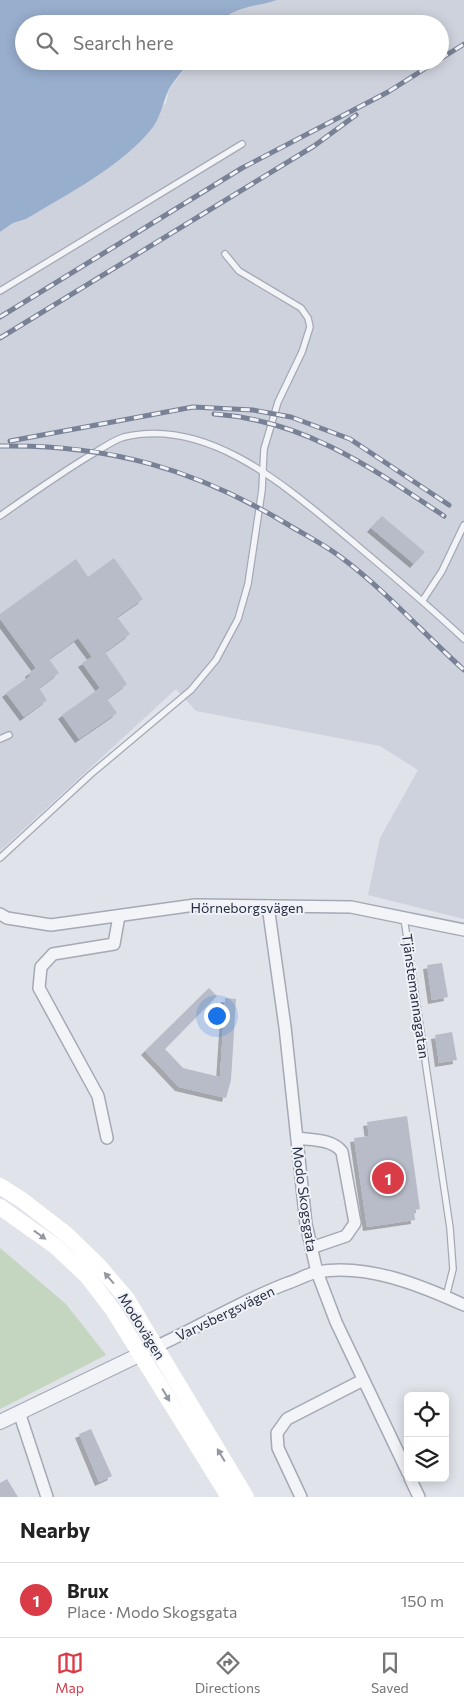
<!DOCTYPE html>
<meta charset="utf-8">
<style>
:root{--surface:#fff;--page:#f2f2f2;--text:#222;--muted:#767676;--line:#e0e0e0;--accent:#d93b47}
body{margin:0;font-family:Commissioner,sans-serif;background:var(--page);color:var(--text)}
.controls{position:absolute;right:15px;bottom:15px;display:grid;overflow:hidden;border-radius:8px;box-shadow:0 2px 12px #0003}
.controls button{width:45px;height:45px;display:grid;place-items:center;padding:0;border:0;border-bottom:1px solid var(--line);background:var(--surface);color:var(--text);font:25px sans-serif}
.you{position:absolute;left:216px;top:1015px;width:18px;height:18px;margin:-12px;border:4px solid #fff;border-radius:50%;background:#1a73e8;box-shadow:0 0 0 8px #1a73e833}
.badge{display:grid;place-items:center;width:32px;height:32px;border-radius:50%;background:var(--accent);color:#fff;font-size:16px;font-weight:700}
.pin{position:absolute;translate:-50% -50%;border:2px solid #fff;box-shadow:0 1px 5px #0006}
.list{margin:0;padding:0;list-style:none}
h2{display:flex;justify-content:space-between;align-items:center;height:65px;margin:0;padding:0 20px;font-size:21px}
h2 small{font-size:16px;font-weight:400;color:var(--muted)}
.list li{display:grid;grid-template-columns:32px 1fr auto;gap:15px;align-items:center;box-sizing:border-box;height:75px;padding:0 20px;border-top:1px solid var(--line)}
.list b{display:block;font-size:19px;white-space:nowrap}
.list p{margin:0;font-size:16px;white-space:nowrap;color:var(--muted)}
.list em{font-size:16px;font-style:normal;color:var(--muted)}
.icon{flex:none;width:28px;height:28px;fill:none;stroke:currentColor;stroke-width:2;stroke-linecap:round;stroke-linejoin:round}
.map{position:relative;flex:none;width:464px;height:1497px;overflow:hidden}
.search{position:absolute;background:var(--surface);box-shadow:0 2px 12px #0003;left:15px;right:15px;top:15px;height:55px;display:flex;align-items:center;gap:12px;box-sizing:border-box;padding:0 18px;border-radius:28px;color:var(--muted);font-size:19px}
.sheet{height:140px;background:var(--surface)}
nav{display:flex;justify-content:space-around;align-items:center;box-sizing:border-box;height:70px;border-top:1px solid var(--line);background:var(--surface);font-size:14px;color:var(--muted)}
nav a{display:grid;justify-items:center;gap:2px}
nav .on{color:var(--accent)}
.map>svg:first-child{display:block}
.built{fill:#ced2dc}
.green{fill:#c4d5c0}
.water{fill:#98aecd}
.building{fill:#b7bcc8;filter:url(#shadow)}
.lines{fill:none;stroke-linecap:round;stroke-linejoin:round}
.service-casing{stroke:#a5a9b5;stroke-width:8}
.minor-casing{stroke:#a5a9b5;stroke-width:14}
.tertiary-casing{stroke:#a5a9b5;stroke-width:16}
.service{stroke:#f3f4f8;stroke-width:5.5}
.minor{stroke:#f3f4f8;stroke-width:11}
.tertiary{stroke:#f3f4f8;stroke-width:14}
.secondary{stroke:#fff;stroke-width:16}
.rail-casing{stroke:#788195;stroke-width:5}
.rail{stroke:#f0f2f7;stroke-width:3;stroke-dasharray:9;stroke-linecap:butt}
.oneway{fill:#9397a1}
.labels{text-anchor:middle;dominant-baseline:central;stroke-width:4;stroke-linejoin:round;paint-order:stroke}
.street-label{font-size:14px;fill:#272f43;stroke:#f0f2f7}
</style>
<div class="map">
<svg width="464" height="1497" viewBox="0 0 464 1497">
<defs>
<filter id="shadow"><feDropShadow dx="-4" dy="4" stdDeviation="0" flood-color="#0004"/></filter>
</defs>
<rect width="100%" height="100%" fill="#e0e3ea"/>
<path class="built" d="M277,0H464V919L368,895L380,838L418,770L380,746L196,711L176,689L0,851V232L13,223L26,219L166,103L169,90L190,61H440V24H219L225,15L247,6Z"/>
<path class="green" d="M0,1248L66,1304L106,1355L0,1409Z"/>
<path class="water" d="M0,0H277C257,7 234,5 219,24H24V61H190C183,70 175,79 169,89C163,101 161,116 153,127C124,165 66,195 26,219L13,223L0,232Z"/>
<g class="building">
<path d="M382,516L425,552L414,564L371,528Z"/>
<path d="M114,558L143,599L117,617L130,634L105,652L127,684L107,699L117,713L79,739L62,715L100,688L82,663L92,657L78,638L49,659L59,673L39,688L47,700L24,717L6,693L30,676L29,673L36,668L0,619V614L76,559L88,577Z"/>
<path d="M442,963L448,997L432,1000L427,965Z"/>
<path d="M209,988L217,996L165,1049L183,1068L220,1077L225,998L236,999L231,1080L226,1098L179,1087L145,1051Z"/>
<path d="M452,1032L457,1060L439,1063L435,1035Z"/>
<path d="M407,1116L420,1209L414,1210L415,1220L367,1227L354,1138L369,1136L367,1122Z"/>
<path d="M91,1429L112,1476L99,1482L79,1434Z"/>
<path d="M7,1479L18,1497H0V1483Z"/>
</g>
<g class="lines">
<g class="service-casing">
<g id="service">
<path d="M0,291L242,144"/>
<path d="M0,516C31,494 62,472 94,453C104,447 114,440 124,437C211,416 292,492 353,542C391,574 428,605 464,639"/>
<path d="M423,600L442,571L464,525"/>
<path d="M0,739L9,735"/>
<path d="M0,858L91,774L191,690L216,660L238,619L248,584L262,490L264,449L278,402L302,352L310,327L308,318L301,308L239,271L225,254"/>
<path d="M404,918L450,1228L453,1269L446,1297"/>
</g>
</g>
<g class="minor-casing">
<g id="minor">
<path d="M268,906L285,1027L306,1224L317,1272L336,1322L408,1473"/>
<path d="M0,914L7,918L51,925L195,905L351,907L464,930"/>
<path d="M107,1138L98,1096L39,988L41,967L53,954L114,944L119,916"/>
<path d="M297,1138C312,1140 333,1139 342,1152L355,1223L346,1236L311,1248"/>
<path d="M151,1349C198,1328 240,1301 288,1283C298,1280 307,1274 317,1272C366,1263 420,1285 464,1305"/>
<path d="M19,1412L47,1497"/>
<path d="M410,1478L419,1497"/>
<path d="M301,1497L278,1448L277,1433L287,1419L363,1380"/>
</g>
</g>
<g class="tertiary-casing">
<path id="tertiary" d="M0,1422L141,1354"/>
</g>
<use href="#service" class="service"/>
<use href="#minor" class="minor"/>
<use href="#tertiary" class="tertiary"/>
<g class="secondary">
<path d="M0,1186L22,1200L66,1234L98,1265L127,1299L246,1497"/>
<path d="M0,1207L55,1246L87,1276L113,1310L229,1497"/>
</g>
<g class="rail-casing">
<g id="rail">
<path d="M440,59L464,44"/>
<path d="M0,317L242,168L388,92L437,61"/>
<path d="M0,338L314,146L356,115"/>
<path d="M214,414C304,420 372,468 444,516"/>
<path d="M10,441L193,407L253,410L291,417L350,439L449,505"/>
<path d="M0,446C108,444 195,469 287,524C305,535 325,545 342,558C385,590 424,634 464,670"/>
</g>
</g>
<use href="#rail" class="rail"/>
</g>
<defs><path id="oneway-solid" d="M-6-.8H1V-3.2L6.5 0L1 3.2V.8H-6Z" transform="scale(1.25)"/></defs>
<g class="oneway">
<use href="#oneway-solid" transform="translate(40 1235) rotate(36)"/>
<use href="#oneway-solid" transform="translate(109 1278) rotate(-131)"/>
<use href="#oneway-solid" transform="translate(166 1395) rotate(59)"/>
<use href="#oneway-solid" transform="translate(221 1455) rotate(-121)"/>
</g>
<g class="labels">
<g class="street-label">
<text x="247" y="907">Hörneborgsvägen</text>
<text transform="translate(416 996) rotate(82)">Tjänstemannagatan</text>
<text transform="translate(305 1199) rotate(82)">Modo Skogsgata</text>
<text transform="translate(225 1313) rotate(-26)">Varvsbergsvägen</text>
<text transform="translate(142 1326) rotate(58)">Modovägen</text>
</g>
</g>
</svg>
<div class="controls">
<button><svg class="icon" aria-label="locate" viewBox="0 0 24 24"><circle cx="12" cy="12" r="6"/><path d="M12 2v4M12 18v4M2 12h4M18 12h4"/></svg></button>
<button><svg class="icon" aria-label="layers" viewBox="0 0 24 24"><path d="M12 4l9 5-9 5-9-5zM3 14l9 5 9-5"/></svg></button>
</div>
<div class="you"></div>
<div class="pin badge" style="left:388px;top:1178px">1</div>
<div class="search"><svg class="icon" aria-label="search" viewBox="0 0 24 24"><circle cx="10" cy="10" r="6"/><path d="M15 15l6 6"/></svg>Search here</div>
</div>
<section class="sheet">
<h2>Nearby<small></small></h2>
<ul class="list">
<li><span class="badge">1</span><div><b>Brux</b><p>Place · Modo Skogsgata</p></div><em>150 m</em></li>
</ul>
</section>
<nav>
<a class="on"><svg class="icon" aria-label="map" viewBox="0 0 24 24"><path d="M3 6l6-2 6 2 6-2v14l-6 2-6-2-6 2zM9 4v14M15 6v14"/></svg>Map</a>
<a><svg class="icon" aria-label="directions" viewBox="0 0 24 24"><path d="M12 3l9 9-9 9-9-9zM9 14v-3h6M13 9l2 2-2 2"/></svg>Directions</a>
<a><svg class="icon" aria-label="saved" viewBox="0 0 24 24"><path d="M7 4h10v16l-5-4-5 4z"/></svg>Saved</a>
</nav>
